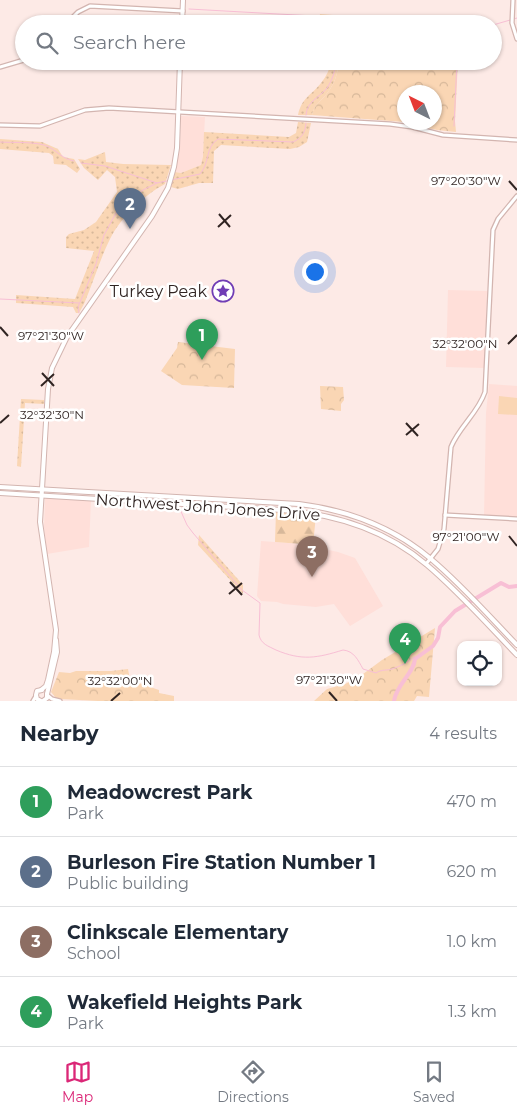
<!DOCTYPE html>
<meta charset="utf-8">
<style>
:root{--surface:#fff;--page:#f6f6f7;--text:#1f2937;--muted:#747a83;--line:#e0e1e3;--accent:#db2777}
body{margin:0;font-family:Montserrat,sans-serif;background:var(--page);color:var(--text)}
.controls{position:absolute;right:15px;bottom:15px;display:grid;overflow:hidden;border-radius:10px;box-shadow:0 1px 4px #0004}
.controls button{width:45px;height:45px;display:grid;place-items:center;padding:0;border:0;border-bottom:1px solid var(--line);background:var(--surface);color:var(--text);font:25px sans-serif}
.compass{position:absolute;left:397px;top:85px;width:45px;height:45px;border-radius:50%;background:var(--surface);box-shadow:0 1px 4px #0004;rotate:318deg}
.you{position:absolute;left:314px;top:271px;width:18px;height:18px;margin:-12px;border:4px solid #fff;border-radius:50%;background:#1a73e8;box-shadow:0 0 0 8px #1a73e833}
.badge{display:grid;place-items:center;width:32px;height:32px;border-radius:50%;background:var(--accent);color:#fff;font-size:16px;font-weight:700}
.pin{position:absolute;translate:-50% -41px;filter:drop-shadow(0 1px 2px #0008)}
.pin::after{content:'';position:absolute;top:26px;width:18px;height:15px;background:inherit;clip-path:polygon(0 0,100% 0,50% 100%)}
.list{margin:0;padding:0;list-style:none}
h2{display:flex;justify-content:space-between;align-items:center;height:65px;margin:0;padding:0 20px;font-size:21px}
h2 small{font-size:16px;font-weight:400;color:var(--muted)}
.list li{display:grid;grid-template-columns:32px 1fr auto;gap:15px;align-items:center;box-sizing:border-box;height:70px;padding:0 20px;border-top:1px solid var(--line)}
.list b{display:block;font-size:19px;white-space:nowrap}
.list p{margin:0;font-size:16px;white-space:nowrap;color:var(--muted)}
.list em{font-size:16px;font-style:normal;color:var(--muted)}
.icon{flex:none;width:28px;height:28px;fill:none;stroke:currentColor;stroke-width:2;stroke-linecap:round;stroke-linejoin:round}
.map{position:relative;flex:none;width:517px;height:701px;overflow:hidden}
.search{position:absolute;background:var(--surface);box-shadow:0 1px 4px #0004;left:15px;right:15px;top:15px;height:55px;display:flex;align-items:center;gap:12px;box-sizing:border-box;padding:0 18px;border-radius:28px;color:var(--muted);font-size:19px}
.sheet{height:345px;background:var(--surface)}
nav{display:flex;justify-content:space-around;align-items:center;box-sizing:border-box;height:70px;border-top:1px solid var(--line);background:var(--surface);font-size:14px;color:var(--muted)}
nav a{display:grid;justify-items:center;gap:2px}
nav .on{color:var(--accent)}
.map>svg:first-child{display:block}
.built{fill:#ffdfd9}
.grass{fill:url(#grass-dots)}
.forest{fill:url(#forest-firs)}
.park{fill:url(#park-crowns)}
.garden{fill:#fad6b4}
.lines{fill:none;stroke-linecap:round;stroke-linejoin:round}
.stream{stroke:#f8bfd5;stroke-width:1}
.river{stroke:#f8bfd5;stroke-width:4}
.tertiary-casing{stroke:#d3b5b0;stroke-width:5.5}
.secondary-casing{stroke:#d3b5b0;stroke-width:6}
.tertiary{stroke:#fff;stroke-width:3}
.secondary{stroke:#fff;stroke-width:4}
.ticks{fill:none;stroke:#302422;stroke-width:2}
.labels{text-anchor:middle;dominant-baseline:central;stroke-width:5;stroke-linejoin:round;paint-order:stroke}
.poi-label{font-size:16px;fill:#302422;stroke:#fff;text-anchor:end}
.street-label{font-size:16px;fill:#302422;stroke:#fff}
.ticks-label{font-size:12px;text-anchor:middle;fill:#302422;stroke:#fff;stroke-width:5;stroke-linejoin:round;paint-order:stroke}
</style>
<div class="map">
<svg width="517" height="701" viewBox="0 0 517 701">
<defs>
<pattern id="grass-dots" width="8" height="8" patternUnits="userSpaceOnUse" patternTransform="scale(1.25)"><rect width="8" height="8" fill="#fad6b4"/><path d="M2 2h.1M6 6h.1" fill="none" stroke="#d7b89a" stroke-width="1.8" stroke-linecap="round"/></pattern>
<pattern id="forest-firs" width="22" height="20" patternUnits="userSpaceOnUse" patternTransform="scale(1.25)"><rect width="22" height="20" fill="#fad6b4"/><path d="M5 1l3.5 6h-7zM16 11l3.5 6h-7z" fill="#d7b89a"/></pattern>
<pattern id="park-crowns" width="20" height="18" patternUnits="userSpaceOnUse" patternTransform="scale(1.25)"><rect width="20" height="18" fill="#fad6b4"/><path d="M2 6a3 3 0 1 1 6 0M12 15a3 3 0 1 1 6 0" fill="none" stroke="#d7b89a"/></pattern>
</defs>
<rect width="100%" height="100%" fill="#fdeae6"/>
<g class="built">
<path d="M181,116L205,117L203,155L201,165L181,173L175,172L180,148Z"/>
<path d="M448,290L487,291L484,368L446,367Z"/>
<path d="M489,384L517,386V517L484,516L486,413Z"/>
<path d="M48,497L91,500L89,547L47,554L44,527L45,499Z"/>
<path d="M261,541L302,544L338,552L355,558L383,606L350,626L334,604L316,607L283,604L277,602L261,601L257,596Z"/>
</g>
<g class="grass">
<path d="M320,14L333,15L343,20L403,24H334V20H319Z"/>
<path d="M332,61H339C338,72 335,83 328,92C322,101 314,104 312,115H298C302,97 311,96 321,83C327,76 329,69 332,61Z"/>
<path d="M298,122L311,123L307,142L299,147L290,149L221,145L214,151L213,183H199L178,189L171,187L175,172L181,173L201,165L203,156L204,132L289,137L296,133Z"/>
<path d="M0,139L42,142L58,149L63,157L74,159L80,169L77,173L66,165L54,164L53,156L49,153L0,149Z"/>
<path d="M105,152L106,162L123,164L171,165L165,184C144,195 121,217 110,239C100,259 93,283 84,304L79,313H76L73,307L16,303V295L75,299L94,251L66,248V237L69,234L84,230L96,222L117,192L115,177L107,170L98,180L84,168L78,159L85,160Z"/>
<path d="M21,399L44,400V404L25,403L21,467L17,466Z"/>
<path d="M199,535L243,585V594L198,545Z"/>
</g>
<path class="forest" d="M276,511L316,515L313,545L312,546L302,544L275,542Z"/>
<g class="park">
<path d="M339,61H458L455,121L456,132L437,130L405,123L434,122V92H404V122L312,115C314,104 322,101 328,92C335,83 338,72 339,61Z"/>
<path d="M178,342L235,349L234,388L182,385L161,371L177,348Z"/>
<path d="M320,386L343,387L344,400L341,404V411L321,409Z"/>
<path d="M435,628L429,697L417,696L414,701H314L327,689L345,684L359,677L382,660Z"/>
<path d="M128,669L130,680L159,690V693L174,696V701H98L60,699L56,698L51,692L59,672L70,673L76,671H111Z"/>
</g>
<g class="garden">
<path d="M394,61H413L423,73L409,85L391,64Z"/>
<path d="M499,396L517,398V415L498,414Z"/>
</g>
<g class="lines">
<g class="stream">
<path d="M189,9L332,17L337,19L343,24"/>
<path d="M493,25L517,18"/>
<path d="M306,115C307,101 319,98 327,88C333,79 335,71 336,61"/>
<path d="M454,126L457,61"/>
<path d="M0,142C13,143 38,141 49,147C58,152 63,159 74,161"/>
<path d="M81,163L105,166L157,183"/>
<path d="M0,299L79,303"/>
<path d="M79,313L78,307L96,264L104,235L116,213L126,202L143,190L157,183L200,174C210,163 205,147 218,139L293,142C302,138 305,133 306,123"/>
<path d="M179,507L187,525L193,533L242,590L260,603L259,635C261,644 268,646 276,650C302,661 317,658 343,650C354,651 358,660 363,669L376,673C382,669 385,671 392,669C398,667 409,662 414,657H417"/>
</g>
<path class="river" d="M394,701C396,685 414,673 415,659L433,646L438,638L440,627L455,611L501,583L509,587L517,586"/>
<g class="tertiary-casing">
<g id="tertiary">
<path d="M513,0L512,23L517,39"/>
<path d="M66,24L78,12L90,6L183,11"/>
<path d="M0,67L24,60"/>
<path d="M0,125L40,126L85,110L109,108L390,124L412,127L443,135L517,140"/>
<path d="M445,515L517,519"/>
<path d="M426,564L438,549L444,529L451,447C459,427 478,413 485,392L493,230L498,219L517,196"/>
<path d="M47,695L52,699L60,701"/>
<path d="M33,701L36,696"/>
</g>
</g>
<g class="secondary-casing">
<g id="secondary">
<path d="M182,24L183,0"/>
<path d="M0,487L299,504C347,510 393,527 431,559C462,585 489,616 517,645"/>
<path d="M0,493L282,510C335,514 386,530 427,565C459,592 488,625 517,655"/>
<path d="M41,690L46,686L48,680L54,652L56,630L40,522L48,389L52,368L67,337L152,216L168,188L174,167L177,148L180,61"/>
<path d="M47,694L57,652L56,640"/>
<path d="M41,701L37,699L36,695L37,691L42,690"/>
<path d="M43,701L47,698V694"/>
</g>
</g>
<use href="#tertiary" class="tertiary"/>
<use href="#secondary" class="secondary"/>
</g>
<path class="ticks" d="M509,181L517,190M219,214L230,227M218,227L231,215M0,327L8,336M508,344L517,335M42,373L54,386M41,386L54,374M0,423L9,415M406,423L418,436M406,435L419,424M509,536L517,546M230,582L242,595M229,594L242,583M329,692L337,701M111,701L120,693"/>
<defs>
<g id="sight-ring" transform="scale(1.125)"><circle r="9.5" fill="#fff" stroke="#703db5" stroke-width="1.5"/><path d="M0-6L1.8-2.2L6-1.7L2.9 1.2L3.7 5.4L0 3.3L-3.7 5.4L-2.9 1.2L-6-1.7L-1.8-2.2Z" fill="#703db5"/></g>
</defs>
<g fill-rule="evenodd">
<use href="#sight-ring" x="223" y="291"/>
</g>
<g class="labels">
<g class="poi-label">
<text x="207" y="291">Turkey Peak</text>
</g>
<g class="street-label">
<text transform="translate(208 507) rotate(4)">Northwest John Jones Drive</text>
</g>
</g>
<g class="ticks-label">
<text x="466" y="185">97°20'30"W</text>
<text x="51" y="340">97°21'30"W</text>
<text x="465" y="348">32°32'00"N</text>
<text x="52" y="419">32°32'30"N</text>
<text x="466" y="541">97°21'00"W</text>
<text x="329" y="684">97°21'30"W</text>
<text x="120" y="685">32°32'00"N</text>
</g>
</svg>
<div class="controls">
<button><svg class="icon" aria-label="locate" viewBox="0 0 24 24"><circle cx="12" cy="12" r="6"/><path d="M12 2v4M12 18v4M2 12h4M18 12h4"/></svg></button>
</div>
<svg class="compass" viewBox="-18 -18 36 36"><path d="M0-13l5 13h-10z" fill="#e53935"/><path d="M0 13l5-13h-10z" fill="#747a83"/></svg>
<div class="you"></div>
<div class="pin badge" style="left:202px;top:360px;background:#2e9e5b">1</div>
<div class="pin badge" style="left:130px;top:229px;background:#5c6f8a">2</div>
<div class="pin badge" style="left:312px;top:577px;background:#8d6e63">3</div>
<div class="pin badge" style="left:405px;top:664px;background:#2e9e5b">4</div>
<div class="search"><svg class="icon" aria-label="search" viewBox="0 0 24 24"><circle cx="10" cy="10" r="6"/><path d="M15 15l6 6"/></svg>Search here</div>
</div>
<section class="sheet">
<h2>Nearby<small>4 results</small></h2>
<ul class="list">
<li><span class="badge" style="background:#2e9e5b">1</span><div><b>Meadowcrest Park</b><p>Park</p></div><em>470 m</em></li>
<li><span class="badge" style="background:#5c6f8a">2</span><div><b>Burleson Fire Station Number 1</b><p>Public building</p></div><em>620 m</em></li>
<li><span class="badge" style="background:#8d6e63">3</span><div><b>Clinkscale Elementary</b><p>School</p></div><em>1.0 km</em></li>
<li><span class="badge" style="background:#2e9e5b">4</span><div><b>Wakefield Heights Park</b><p>Park</p></div><em>1.3 km</em></li>
</ul>
</section>
<nav>
<a class="on"><svg class="icon" aria-label="map" viewBox="0 0 24 24"><path d="M3 6l6-2 6 2 6-2v14l-6 2-6-2-6 2zM9 4v14M15 6v14"/></svg>Map</a>
<a><svg class="icon" aria-label="directions" viewBox="0 0 24 24"><path d="M12 3l9 9-9 9-9-9zM9 14v-3h6M13 9l2 2-2 2"/></svg>Directions</a>
<a><svg class="icon" aria-label="saved" viewBox="0 0 24 24"><path d="M7 4h10v16l-5-4-5 4z"/></svg>Saved</a>
</nav>
